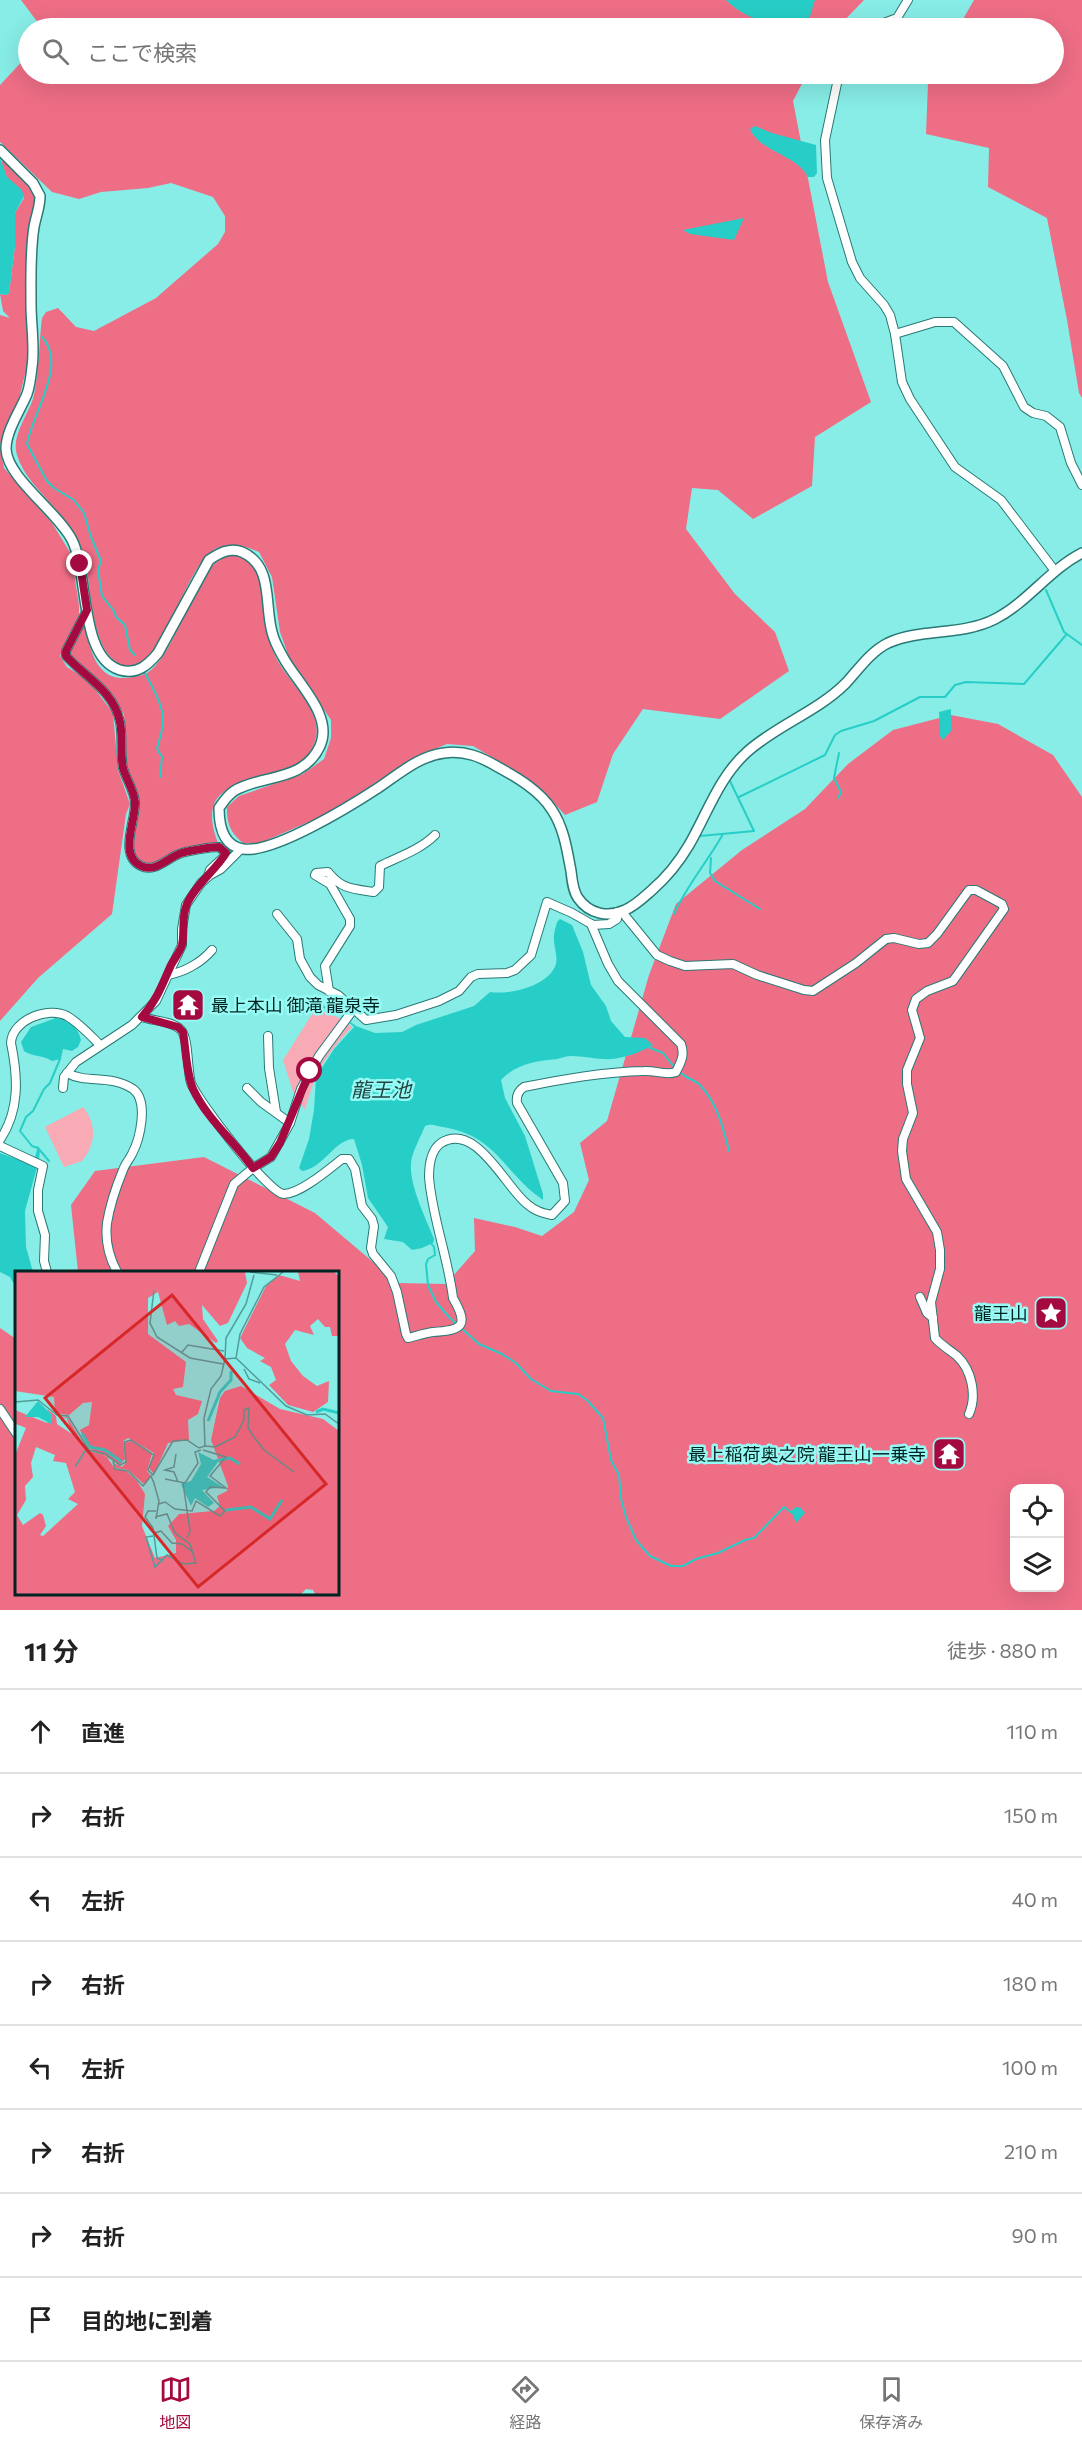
<!DOCTYPE html>
<html lang="ja">
<meta charset="utf-8">
<style>
:root{--surface:#fff;--page:#f6f6f6;--text:#222;--muted:#767676;--line:#e0e0e0;--accent:#a40a40}
body{margin:0;font-family:Commissioner,"Noto Sans JP",sans-serif;background:var(--page);color:var(--text)}
.controls{position:absolute;right:18px;bottom:18px;display:grid;overflow:hidden;border-radius:12px;box-shadow:0 6px 24px #0002}
.controls button{width:54px;height:54px;display:grid;place-items:center;padding:0;border:0;border-bottom:2px solid var(--line);background:var(--surface);color:var(--text);font:30px sans-serif}
.stop{position:absolute;width:18px;height:18px;margin:-14px;border:4px solid #a40a40;border-radius:50%;background:#fff}
.stop.end{background:#a40a40;border-color:#fff;box-shadow:0 2px 6px #0008}
.list{margin:0;padding:0;list-style:none}
h2{display:flex;justify-content:space-between;align-items:center;height:78px;margin:0;padding:0 24px;font-size:26px}
h2 small{font-size:20px;font-weight:400;color:var(--muted)}
.list li{display:grid;grid-template-columns:39px 1fr auto;gap:18px;align-items:center;box-sizing:border-box;height:84px;padding:0 24px;border-top:2px solid var(--line)}
.list b{display:block;font-size:22px;white-space:nowrap}
.list em{font-size:20px;font-style:normal;color:var(--muted)}
.icon{flex:none;width:33px;height:33px;fill:none;stroke:currentColor;stroke-width:2;stroke-linecap:round;stroke-linejoin:round}
.map{position:relative;flex:none;width:1082px;height:1610px;overflow:hidden}
.search{position:absolute;background:var(--surface);box-shadow:0 6px 24px #0002;left:18px;right:18px;top:18px;height:66px;display:flex;align-items:center;gap:15px;box-sizing:border-box;padding:0 21px;border-radius:33px;color:var(--muted);font-size:22px}
.sheet{height:750px;background:var(--surface)}
nav{display:flex;justify-content:space-around;align-items:center;box-sizing:border-box;height:84px;border-top:2px solid var(--line);background:var(--surface);font-size:16px;color:var(--muted)}
nav a{display:grid;justify-items:center;gap:3px}
nav .on{color:var(--accent)}
.map>svg:first-child{display:block}
.green{fill:#f8abb5}
.forest{fill:#ee6e86;fill-rule:evenodd}
.water{fill:#27cec7}
.lines{fill:none;stroke-linecap:round;stroke-linejoin:round}
.stream{stroke:#27cec7;stroke-width:2}
.minor-casing{stroke:#297975;stroke-width:10}
.tertiary-casing{stroke:#297975;stroke-width:12}
.minor{stroke:#fff;stroke-width:8}
.tertiary{stroke:#fff;stroke-width:9}
.route{stroke:#a40a40;stroke-width:8}
.labels{text-anchor:middle;dominant-baseline:central;stroke-width:5;stroke-linejoin:round;paint-order:stroke}
.poi-label{font-size:18px;fill:#012321;stroke:#95fbf4;text-anchor:end}
.water-label{font-size:20px;font-style:italic;fill:#234341;stroke:#95fbf4}
.inset-river{fill:none;stroke:#27cec7;stroke-width:3}
.inset-road{fill:none;stroke:#529c98;stroke-width:1.5}
.view{fill:#d62828;fill-opacity:0.15;stroke:#d62828;stroke-width:3}
.inset-edge{fill:none;stroke:#012321;stroke-width:3}
</style>
<div class="map">
<svg width="1082" height="1610" viewBox="0 0 1082 1610">
<rect width="100%" height="100%" fill="#88ede7"/>
<g class="green">
<path d="M316,1008C331,1016 338,1015 352,1027C324,1057 316,1071 305,1110L294,1095L283,1060Z"/>
<path d="M83,1107C97,1124 96,1144 82,1161L64,1167L45,1127Z"/>
</g>
<g class="forest">
<path d="M21,0H864L837,28H42Z"/>
<path d="M974,0H1082V398L1079,393L1067,320L1047,218L988,187L989,148L926,134L928,83L933,74H1054V28H958Z"/>
<path d="M28,55V74H807L793,101L828,282L871,402L815,437L812,486L753,519L718,490L692,488L686,529L735,594L775,632L789,671L720,719L643,709L613,754L597,802L565,815L541,789L505,765L473,746L447,744L423,754L381,779L334,811L258,844L243,843C230,832 227,824 227,807L239,796L303,774L324,759L331,738V720L289,657L280,632L272,577L259,552C246,547 235,543 220,547C185,556 164,676 125,666C88,656 93,582 83,552C70,513 27,489 17,455C11,437 27,416 33,399C39,378 39,341 42,318L46,312L58,308L76,327L94,331L156,298L218,244L225,232V216L213,197L171,183L148,188L101,192L79,199L52,192L0,142V85Z"/>
<path d="M2,160L35,189L30,244L29,358L19,399L0,444V315L10,318L3,311L0,294L6,295L9,293L15,246V213L24,198C21,188 15,187 8,179C5,174 5,170 1,166Z"/>
<path d="M0,447L4,468L52,523L71,554L79,605V615L60,656L67,667L88,680L113,713L118,770L130,804L126,814L112,914L38,978L0,1021Z"/>
<path d="M231,554C239,556 250,557 255,565C269,583 265,628 274,653C286,684 333,714 311,750C285,793 187,763 218,843L149,865L135,857L133,848L139,807L136,790L127,769L124,714L108,690L69,655L70,648L81,625L84,624C89,644 94,676 120,678C129,678 138,677 147,673C169,660 191,596 206,573C212,564 221,559 231,554Z"/>
<path d="M951,715L998,724L1053,755L1082,797V1610H0V1328L16,1339V1594H338V1272H78L71,1205L95,1171L204,1157L315,1213L398,1283L446,1284L475,1251L474,1218L515,1227L542,1236L574,1212L589,1180L580,1143L607,1121L649,975L676,904L742,850L805,809L848,764L893,730ZM1014,1488H1060V1588H1014Z"/>
</g>
<g class="water">
<path d="M726,0H815L807,26C777,27 748,22 726,0Z"/>
<path d="M755,126L772,133L816,145L817,173L814,177H808C797,155 760,152 750,129Z"/>
<path d="M0,158L7,177L21,189L24,196L15,213V246L9,293L6,295L0,294Z"/>
<path d="M744,218L734,240L690,234L683,230Z"/>
<path d="M951,709V731L943,740L940,736L939,712Z"/>
<path d="M560,919L572,925L583,952L591,985L606,1006L611,1021L625,1037L645,1038L653,1045C641,1052 627,1057 613,1059C598,1060 585,1056 571,1056C566,1056 562,1058 557,1059C536,1061 516,1064 501,1080L505,1098L525,1136L543,1194V1200C503,1173 498,1136 443,1127C436,1126 432,1123 425,1126C421,1136 415,1147 412,1157C406,1180 426,1218 434,1239L433,1243L422,1248L412,1250L403,1242L384,1239L388,1227L368,1198L362,1165L354,1139C335,1139 324,1168 302,1171L299,1168L309,1139L314,1110L316,1077L334,1049L354,1027L337,1012L356,1026L375,1033L402,1032L416,1025L474,1006L490,992C510,995 549,986 556,964C558,955 553,945 554,936C554,931 556,927 557,922Z"/>
<path d="M56,1018C69,1020 78,1027 81,1040L78,1047L72,1051L63,1049L61,1059L52,1061C43,1055 33,1057 24,1051L21,1042L31,1027Z"/>
<path d="M38,1146L40,1150L39,1160L25,1211L26,1247L33,1272H16V1288L10,1277L0,1272V1153L33,1165Z"/>
<path d="M796,1507L801,1508L805,1513L796,1523L791,1511Z"/>
</g>
<g class="lines">
<g class="stream">
<path d="M42,337C68,364 32,414 27,444L47,481L54,488L74,500L84,513L91,537L101,561L98,570L102,596L114,611L116,617L125,625L130,650L135,655"/>
<path d="M1046,590L1064,632L1082,645"/>
<path d="M145,673C152,687 163,704 163,720C163,730 159,740 157,749L162,757L160,777"/>
<path d="M739,797L825,755L835,735L841,731L874,721L920,697H945L955,685L966,682L1024,684L1066,635"/>
<path d="M838,798L841,792L834,778L839,753"/>
<path d="M700,836L754,831L730,781"/>
<path d="M711,858L710,873L715,881L760,909"/>
<path d="M674,914C687,885 708,861 723,834"/>
<path d="M293,1013H305L315,1004L338,1012"/>
<path d="M648,1047L663,1053L675,1068"/>
<path d="M680,1072C685,1078 693,1079 699,1084C717,1102 723,1127 729,1151"/>
<path d="M38,1148L32,1146L20,1131L26,1117L33,1111L44,1089L50,1083L60,1059"/>
<path d="M38,1148L49,1161"/>
<path d="M430,1242L434,1247L435,1255L428,1259L426,1264L428,1285L436,1302L450,1318L479,1344L502,1354L516,1363L531,1379L551,1391L578,1394L587,1400L603,1418L611,1460L619,1475L621,1499L626,1517L636,1540L650,1556L671,1566H683L696,1559L718,1553L745,1540L754,1538L784,1507L792,1513"/>
</g>
<g class="minor-casing">
<g id="minor">
<path d="M871,28L897,18L908,0"/>
<path d="M839,74L825,140L827,178L852,262L860,278L884,305L890,315L895,334L902,382L910,399L955,467L1001,500L1055,571"/>
<path d="M895,334L935,322H954L1003,366L1024,407L1033,413L1046,416L1060,427L1071,463L1082,485"/>
<path d="M87,610L66,651V656C85,677 114,691 120,722C123,737 120,753 123,768C126,779 134,790 135,802C136,821 118,855 141,866C154,873 168,858 179,854C186,851 211,847 219,847L226,853L225,856L210,870L208,876"/>
<path d="M622,912L657,955L670,961L685,966L733,964L757,975L804,990L813,991L856,963L886,939L894,938L919,944L928,943L937,934L969,890H976L1002,904L1004,909L953,981L927,991L916,999L912,1010L920,1038L907,1070V1084L913,1113L903,1139L902,1151L906,1179L937,1232L940,1250V1269L931,1302L935,1338C942,1346 950,1350 957,1356C972,1370 977,1396 969,1414"/>
<path d="M277,914L297,939L300,959L310,977L318,985L338,995L366,1020L396,1015L439,1001L459,991L471,977L478,974L507,973L515,970L531,955L547,902L572,913L593,925L609,924L617,919V912"/>
<path d="M168,975C184,972 201,963 212,950"/>
<path d="M329,991L325,966L350,926V919L330,884L315,875L316,873L328,872C341,889 353,889 374,892L379,887L380,866C398,857 420,850 435,835"/>
<path d="M142,1017C153,1021 173,1021 181,1030C189,1039 187,1070 191,1083C198,1101 268,1193 284,1194C300,1194 329,1169 342,1159H349L355,1169L362,1206L372,1219L374,1226L371,1248L373,1254L391,1276L397,1292L406,1334L408,1338C416,1336 425,1333 433,1332C463,1330 469,1326 453,1298C448,1257 432,1217 429,1177C429,1166 431,1150 441,1143C476,1121 506,1188 527,1204C535,1211 542,1213 552,1215L565,1201L563,1183L517,1103C516,1096 518,1091 524,1087C564,1079 603,1072 644,1071C655,1070 666,1076 676,1072C681,1062 685,1055 681,1044L618,981L608,964L591,924"/>
<path d="M268,1036L269,1068L276,1112"/>
<path d="M67,1073C87,1084 110,1074 133,1089C149,1101 140,1139 132,1154C129,1160 125,1164 123,1170C116,1187 110,1205 107,1223C105,1240 109,1257 117,1272"/>
<path d="M63,1088L64,1077L76,1062L132,1025L156,1001L182,945V929L186,905L201,883L210,875L221,869L241,849"/>
<path d="M247,1088L261,1102L290,1123"/>
<path d="M0,1140C20,1110 18,1077 11,1043C12,1020 48,1006 67,1016C79,1023 90,1035 100,1045"/>
<path d="M0,1146L43,1166L38,1190V1211L45,1235L44,1261L47,1272"/>
<path d="M199,1272L234,1184L253,1168L271,1157L290,1123L301,1089L319,1056L353,1010"/>
<path d="M920,1297L927,1313L933,1318"/>
<path d="M0,1409L16,1433"/>
</g>
</g>
<g class="tertiary-casing">
<path id="tertiary" d="M0,150L33,183L40,196C40,207 36,216 34,227C30,252 31,279 31,304C31,325 35,347 32,367C31,376 30,386 27,394C20,411 6,431 6,449C7,478 58,512 72,540C89,573 79,658 120,670C137,675 148,665 158,653L209,560C219,553 230,547 242,552C274,566 264,604 272,632C274,641 279,650 283,657C296,682 334,715 320,746C303,783 261,774 234,791C228,795 223,802 219,808C219,825 223,846 243,849C273,854 352,805 378,788C399,774 419,756 444,753C465,750 481,757 498,767C518,778 540,791 552,810C564,828 567,850 571,871C572,880 573,891 578,898C589,914 608,918 625,910C635,906 644,897 652,890C667,877 679,862 689,845C707,814 719,777 747,752C777,725 817,712 846,683C859,669 870,652 888,643C921,628 962,636 995,619C1028,602 1049,570 1082,553"/>
</g>
<use href="#minor" class="minor"/>
<use href="#tertiary" class="tertiary"/>
</g>
<g class="lines">
<path class="route" d="M80,564L87,610L66,651V656C85,677 114,691 120,722C123,737 120,753 123,768C126,779 134,790 135,802C136,821 118,855 141,866C155,873 168,858 179,854C185,851 212,847 219,847L226,853C216,870 195,885 187,904C181,917 185,932 182,945C180,952 174,959 171,965C162,985 157,1000 142,1017L178,1027L183,1032C186,1050 186,1072 193,1089C207,1119 234,1141 253,1168L271,1157L280,1143L310,1071"/>
</g>
<defs>
<g id="temple-square" transform="scale(1.725)"><rect x="-9" y="-9" width="18" height="18" rx="4" fill="#a40a40" stroke="#95fbf4"/><path d="M0-6L5-2H3V0L6.5 2.5H4V6H1.5V3h-3V6H-4V2.5H-6.5L-3 0V-2H-5Z" fill="#fff"/></g>
<g id="sight-square" transform="scale(1.725)"><rect x="-9" y="-9" width="18" height="18" rx="4" fill="#a40a40" stroke="#95fbf4"/><path d="M0-6L1.8-2.2L6-1.7L2.9 1.2L3.7 5.4L0 3.3L-3.7 5.4L-2.9 1.2L-6-1.7L-1.8-2.2Z" fill="#fff"/></g>
</defs>
<g fill-rule="evenodd">
<use href="#temple-square" x="188" y="1005"/>
<use href="#sight-square" x="1051" y="1313"/>
<use href="#temple-square" x="949" y="1454"/>
</g>
<g class="labels">
<g class="poi-label">
<text x="211" y="1005" text-anchor="start">最上本山 御滝 龍泉寺</text>
<text x="1028" y="1313">龍王山</text>
<text x="926" y="1454">最上稲荷奥之院 龍王山一乗寺</text>
</g>
<g class="water-label">
<text x="381" y="1089">龍王池</text>
</g>
</g>
<g transform="translate(15 1271)">
<rect width="324" height="324" fill="#88ede7"/>
<path d="M0,1H230L232,12L213,52L205,55L187,34L188,48L203,70L201,72L174,53L164,55L160,50L152,54L143,21L133,27V63L171,91L168,116L158,118L161,124L187,130L183,143L173,149L174,169L153,172L139,203L134,197L139,182L113,167L108,170L110,188L105,193L74,177L65,159L74,154L77,131L68,132L54,144L40,142L39,126L0,120ZM283,1H319L324,5V65H317L315,56H310L303,48L295,55L299,64L280,59L270,73L276,90L288,105L302,115L314,110L313,131L298,141L273,134L254,114L261,109L256,96L245,90L250,87L232,77L225,67L251,15L264,4L285,10ZM226,115L265,138L308,148L324,160V323H300L298,319L291,318L286,323H0V184L11,157L1,153L0,139L32,152L37,147L32,138L41,145L42,153L57,163L52,147L46,146H52L72,179L91,185L100,198L111,200L122,210L130,223L127,255L140,287L161,282V269L153,255L164,243L199,240L205,235L202,225L212,220L213,215L196,169L205,127L210,120ZM21,176L40,184L38,190L51,192L60,221L53,228L63,233L28,265L25,264L31,255L28,244L25,242L8,254L2,244L11,229L10,215L18,206L16,192ZM116,170L137,183L132,200L136,205L130,214L113,199L101,197L99,192L107,196L111,192L109,172Z" fill="#ee6e86" fill-rule="evenodd"/>
<path d="M23,130L37,144L36,153L23,146H10ZM183,181L199,189L206,187L192,206L208,216L187,219L199,232L193,236L180,227L176,235L166,213L176,210L186,193Z" fill="#27cec7"/>
<path class="inset-river" d="M301,141L308,138L324,142M193,150L205,121L216,109V100M67,162L75,176L90,179L107,191M204,189L215,187L225,193M211,239L236,236L255,248L267,229"/>
<path class="inset-road" d="M235,1L262,4M268,1L249,16L225,63L221,87L271,135L292,144L310,143L324,153M139,19L135,52L142,66L175,87L208,93M167,81L173,74L209,80M210,87L211,67L231,33L239,4M229,98L234,108L245,112M0,131L23,129L42,144L53,145L74,179L90,183L105,194L111,191L109,171L116,169L139,184L133,199L138,204L158,170L172,169L184,177L190,175L189,147L196,118L206,105L210,88L221,87M190,175L200,176L220,166L229,149V139L234,137L233,157L239,166L249,179L279,201M161,183L159,196L150,199L159,201L163,211M98,190L100,198L113,200L128,215L136,205L138,210M60,196L72,177M150,208L170,212L183,192L180,181L186,179M138,209L144,230L141,248M168,212L175,260L172,267M144,233L150,231L160,238L177,240L181,230L205,245L210,240L191,221L195,216L211,217L195,205L211,186L188,179M141,240H133L130,246L138,257L142,287L148,290M139,262L146,260L157,272L167,273L179,282M138,265L131,266L140,296L152,284L168,293L181,292L175,273L160,262L152,243L140,246"/>
<path class="view" d="M157,24L311,213L183,316L30,127Z"/>
<rect width="324" height="324" class="inset-edge"/>
</g>
</svg>
<div class="controls">
<button><svg class="icon" aria-label="locate" viewBox="0 0 24 24"><circle cx="12" cy="12" r="6"/><path d="M12 2v4M12 18v4M2 12h4M18 12h4"/></svg></button>
<button><svg class="icon" aria-label="layers" viewBox="0 0 24 24"><path d="M12 4l9 5-9 5-9-5zM3 14l9 5 9-5"/></svg></button>
</div>
<div class="stop" style="left:310px;top:1071px"></div>
<div class="stop end" style="left:80px;top:564px"></div>
<div class="search"><svg class="icon" aria-label="search" viewBox="0 0 24 24"><circle cx="10" cy="10" r="6"/><path d="M15 15l6 6"/></svg>ここで検索</div>
</div>
<section class="sheet">
<h2>11 分<small>徒歩 · 880 m</small></h2>
<ul class="list">
<li><svg class="icon" aria-label="ahead" viewBox="0 0 24 24"><path d="M12 20V5M6 11l6-6 6 6"/></svg><div><b>直進</b></div><em>110 m</em></li>
<li><svg class="icon" aria-label="right" viewBox="0 0 24 24"><path d="M7 20v-9h11M14 6l5 5-5 5"/></svg><div><b>右折</b></div><em>150 m</em></li>
<li><svg class="icon" aria-label="left" viewBox="0 0 24 24"><path d="M17 20v-9H6M10 6l-5 5 5 5"/></svg><div><b>左折</b></div><em>40 m</em></li>
<li><svg class="icon" aria-label="right" viewBox="0 0 24 24"><path d="M7 20v-9h11M14 6l5 5-5 5"/></svg><div><b>右折</b></div><em>180 m</em></li>
<li><svg class="icon" aria-label="left" viewBox="0 0 24 24"><path d="M17 20v-9H6M10 6l-5 5 5 5"/></svg><div><b>左折</b></div><em>100 m</em></li>
<li><svg class="icon" aria-label="right" viewBox="0 0 24 24"><path d="M7 20v-9h11M14 6l5 5-5 5"/></svg><div><b>右折</b></div><em>210 m</em></li>
<li><svg class="icon" aria-label="right" viewBox="0 0 24 24"><path d="M7 20v-9h11M14 6l5 5-5 5"/></svg><div><b>右折</b></div><em>90 m</em></li>
<li><svg class="icon" aria-label="arrive" viewBox="0 0 24 24"><path d="M6 21V4h12l-3 4 3 4H6"/></svg><div><b>目的地に到着</b></div></li>
</ul>
</section>
<nav>
<a class="on"><svg class="icon" aria-label="map" viewBox="0 0 24 24"><path d="M3 6l6-2 6 2 6-2v14l-6 2-6-2-6 2zM9 4v14M15 6v14"/></svg>地図</a>
<a><svg class="icon" aria-label="directions" viewBox="0 0 24 24"><path d="M12 3l9 9-9 9-9-9zM9 14v-3h6M13 9l2 2-2 2"/></svg>経路</a>
<a><svg class="icon" aria-label="saved" viewBox="0 0 24 24"><path d="M7 4h10v16l-5-4-5 4z"/></svg>保存済み</a>
</nav>
